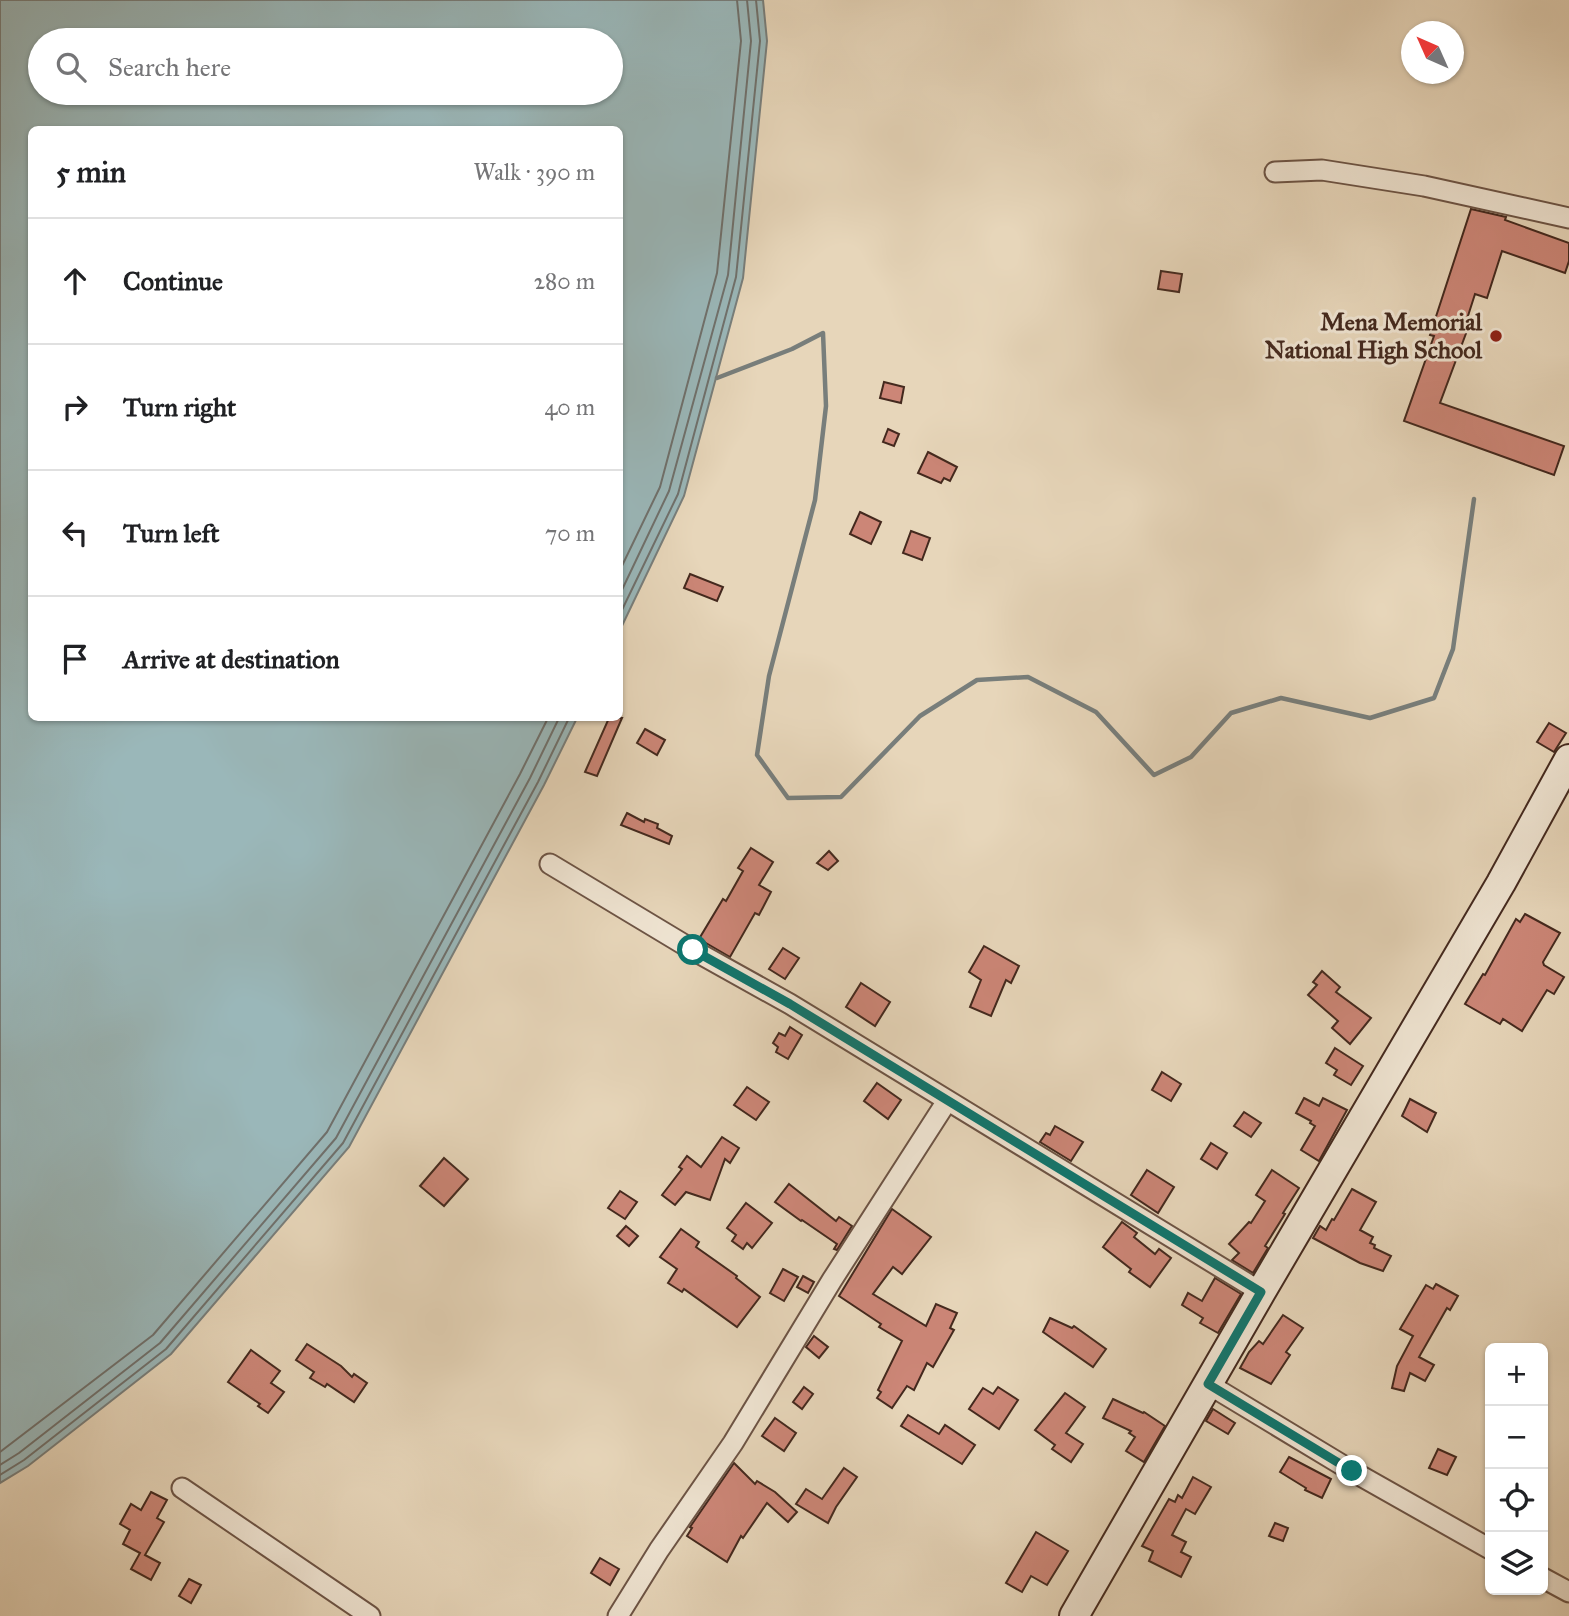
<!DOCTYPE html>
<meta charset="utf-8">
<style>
:root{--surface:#fff;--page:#f2f2f2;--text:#202124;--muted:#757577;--line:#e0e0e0}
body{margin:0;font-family:"IM FELL Great Primer",serif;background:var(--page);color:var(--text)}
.controls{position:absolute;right:21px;bottom:21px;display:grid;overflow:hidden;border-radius:10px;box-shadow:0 2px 5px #0004}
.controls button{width:63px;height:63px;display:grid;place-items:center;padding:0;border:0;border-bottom:2px solid var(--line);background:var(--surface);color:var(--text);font:35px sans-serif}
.compass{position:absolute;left:1401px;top:21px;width:63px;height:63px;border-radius:50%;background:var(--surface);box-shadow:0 2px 5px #0004;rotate:315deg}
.stop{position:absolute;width:21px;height:21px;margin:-16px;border:5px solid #0f766e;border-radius:50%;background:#fff}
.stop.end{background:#0f766e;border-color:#fff;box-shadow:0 2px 7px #0008}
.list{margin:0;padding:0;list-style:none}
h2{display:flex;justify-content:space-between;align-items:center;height:91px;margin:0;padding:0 28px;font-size:30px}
h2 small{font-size:23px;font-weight:400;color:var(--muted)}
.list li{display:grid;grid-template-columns:46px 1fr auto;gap:21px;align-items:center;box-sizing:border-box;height:126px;padding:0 28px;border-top:2px solid var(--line)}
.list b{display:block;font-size:26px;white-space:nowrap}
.list em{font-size:23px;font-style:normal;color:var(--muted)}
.icon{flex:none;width:38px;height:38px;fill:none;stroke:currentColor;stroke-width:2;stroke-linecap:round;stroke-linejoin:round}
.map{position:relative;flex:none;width:1569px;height:1616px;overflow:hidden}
.search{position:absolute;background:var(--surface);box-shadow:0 2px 5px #0004;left:28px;top:28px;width:595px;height:77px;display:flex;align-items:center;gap:18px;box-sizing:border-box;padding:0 24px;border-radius:38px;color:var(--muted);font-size:26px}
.panel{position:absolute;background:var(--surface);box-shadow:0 2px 5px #0004;left:28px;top:126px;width:595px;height:595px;border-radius:10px}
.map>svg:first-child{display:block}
.water{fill:#9ab7b9;stroke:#787e7b;stroke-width:2;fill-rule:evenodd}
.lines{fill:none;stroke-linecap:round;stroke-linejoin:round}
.shore{stroke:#6f706c;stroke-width:2}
.stream{stroke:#787e7b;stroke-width:4.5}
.building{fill:#cc8677;stroke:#44291e;stroke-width:2}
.street-casing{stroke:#6d5445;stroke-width:23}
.secondary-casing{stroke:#44291e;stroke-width:32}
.street{stroke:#efe4d2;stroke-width:19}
.secondary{stroke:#efe4d2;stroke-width:28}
.route{stroke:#0f766e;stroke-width:9}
.poi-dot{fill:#8f2418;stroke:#efe4d2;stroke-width:2.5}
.labels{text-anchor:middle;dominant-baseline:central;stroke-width:6;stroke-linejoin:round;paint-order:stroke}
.poi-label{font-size:24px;font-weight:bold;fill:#44291e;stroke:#efe4d2;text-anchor:end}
</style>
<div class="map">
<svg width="1569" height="1616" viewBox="0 0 1569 1616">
<rect width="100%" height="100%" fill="#e7d6ba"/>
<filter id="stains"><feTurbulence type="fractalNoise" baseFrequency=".00286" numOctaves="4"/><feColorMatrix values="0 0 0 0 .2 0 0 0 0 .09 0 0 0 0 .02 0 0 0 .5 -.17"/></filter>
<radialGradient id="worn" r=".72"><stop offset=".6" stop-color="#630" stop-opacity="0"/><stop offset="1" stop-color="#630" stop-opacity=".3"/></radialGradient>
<path class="water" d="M0,0H763L767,41L743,278L684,496L620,630V130H32V718H577L544,785L349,1147L171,1354L28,1466L0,1483ZM40,40H611V93H40Z"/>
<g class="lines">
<g class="shore">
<path d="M620,570L660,487L717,273L741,41L737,0"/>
<path d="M620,594L669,491L728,275L751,41L747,0"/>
<path d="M620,614L678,494L736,277L760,41L756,0"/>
<path d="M0,1452L153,1335L327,1132L520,774L548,718"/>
<path d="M0,1465L19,1453L160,1343L336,1138L530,778L559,718"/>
<path d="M0,1475L24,1460L166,1349L343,1143L538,782L569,718"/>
</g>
<path class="stream" d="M717,378L792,349L823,333L826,406L815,500L769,676L757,755L788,798L841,797L920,716L977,680L1028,677L1096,712L1154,775L1191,757L1231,713L1281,698L1370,718L1434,698L1453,649L1474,499"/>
</g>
<g class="building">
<path d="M1471,209L1506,217L1505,220L1569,243V261L1565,273L1502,251L1487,298L1475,294L1467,319L1471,320L1440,403L1564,446L1554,475L1404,421L1434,336L1430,335Z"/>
<path d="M1161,271L1182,274L1179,292L1158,289Z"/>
<path d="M884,382L904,387L901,403L880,398Z"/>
<path d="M888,429L899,434L894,446L883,442Z"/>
<path d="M928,452L957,467L950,481L944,478L941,483L918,473Z"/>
<path d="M860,512L881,522L871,544L850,534Z"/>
<path d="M911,531L930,538L922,560L903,553Z"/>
<path d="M690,574L723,587L717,601L684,588Z"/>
<path d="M609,718H622L597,776L585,772Z"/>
<path d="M1549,723L1566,733L1554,752L1537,742Z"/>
<path d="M645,729L665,740L657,755L637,743Z"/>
<path d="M627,813L644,822L645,819L658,824L657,828L672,836L669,844L621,825Z"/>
<path d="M751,848L773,862L759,885L771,892L759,915L755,913L730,957L699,939L723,899L726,901L743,871L738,868Z"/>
<path d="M829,851L838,861L828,870L817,863Z"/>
<path d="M1525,914L1560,933L1543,962L1544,965L1564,977L1554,994L1547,990L1522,1031L1503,1019L1500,1024L1465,1004L1483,974L1485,975L1516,919L1520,922Z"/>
<path d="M984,946L1019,966L1011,983L1006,980L991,1016L970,1007L981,980L969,972Z"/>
<path d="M783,948L799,958L785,979L769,969Z"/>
<path d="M1322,971L1340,987L1336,992L1371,1018L1350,1044L1332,1028L1338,1021L1308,995L1317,985L1313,982Z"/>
<path d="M861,983L890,1002L875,1026L846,1007Z"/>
<path d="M790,1027L802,1035L788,1059L776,1052L778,1047L773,1043L779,1033L785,1036Z"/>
<path d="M1335,1048L1363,1066L1351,1085L1334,1075L1337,1070L1326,1063Z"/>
<path d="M1162,1072L1181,1084L1171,1101L1152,1090Z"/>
<path d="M877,1083L901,1100L888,1119L864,1101Z"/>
<path d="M747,1087L769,1102L756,1120L734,1105Z"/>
<path d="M1304,1098L1319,1106L1323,1098L1347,1110L1319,1161L1301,1150L1315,1126L1310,1123L1311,1121L1296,1113Z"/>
<path d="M1410,1099L1436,1113L1427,1132L1402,1116Z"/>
<path d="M1244,1112L1261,1123L1251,1137L1234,1126Z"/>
<path d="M1055,1126L1083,1142L1071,1161L1040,1142L1046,1133L1050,1135Z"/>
<path d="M722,1137L739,1148L730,1163L725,1159L710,1200L686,1192L675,1205L662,1195L682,1169L679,1167L687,1156L701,1167Z"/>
<path d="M1211,1143L1227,1153L1217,1169L1201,1159Z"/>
<path d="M444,1158L468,1179L444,1206L420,1186Z"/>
<path d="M1147,1170L1174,1187L1158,1213L1131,1195Z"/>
<path d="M1272,1170L1299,1188L1283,1213L1285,1214L1265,1246L1268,1248L1253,1273L1232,1260L1239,1253L1229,1244L1249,1222L1251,1223L1265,1201L1256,1195Z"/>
<path d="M789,1184L836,1221L839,1217L852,1226L837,1250L834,1249L837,1244L802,1220L801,1221L775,1202Z"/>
<path d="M1352,1189L1376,1202L1360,1230L1373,1237L1370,1243L1375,1245L1374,1248L1391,1256L1383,1271L1360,1263L1313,1238L1320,1226L1326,1230L1332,1219L1334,1220Z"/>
<path d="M620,1191L637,1202L625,1219L608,1208Z"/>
<path d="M746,1203L772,1223L752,1248L747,1243L743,1249L732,1241L736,1235L727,1228Z"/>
<path d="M892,1209L931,1237L902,1274L893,1267L873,1294L926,1326L936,1304L957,1313L950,1328L954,1330L933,1367L927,1363L914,1390L907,1386L892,1408L877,1398L881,1392L878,1390L902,1341L879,1327L881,1324L839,1296Z"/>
<path d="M1122,1222L1137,1233L1134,1237L1155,1254L1159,1249L1171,1258L1150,1287L1129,1272L1131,1269L1103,1247Z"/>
<path d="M626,1226L638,1236L629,1246L617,1236Z"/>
<path d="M681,1229L699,1242L696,1247L737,1276L736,1278L760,1297L737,1327L684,1289L682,1292L668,1283L677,1269L660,1257Z"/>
<path d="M783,1269L798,1277L784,1301L770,1293Z"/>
<path d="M803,1276L814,1282L808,1293L797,1287Z"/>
<path d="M1215,1278L1241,1294L1218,1333L1200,1323L1203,1318L1182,1305L1188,1293L1202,1301Z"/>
<path d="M1436,1284L1458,1296L1450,1310L1447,1308L1419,1357L1434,1365L1425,1381L1410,1373L1404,1391L1392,1388L1397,1366L1413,1336L1400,1329L1426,1285L1433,1289Z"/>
<path d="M1283,1315L1303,1328L1286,1352L1290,1355L1271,1384L1240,1368L1249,1352L1259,1341L1263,1344Z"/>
<path d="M1050,1318L1072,1328L1074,1326L1106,1349L1093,1367L1043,1332Z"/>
<path d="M814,1336L828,1347L819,1358L806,1347Z"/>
<path d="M307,1344L341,1366L352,1377L354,1374L367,1383L354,1402L327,1384L325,1387L310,1378L314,1372L296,1360Z"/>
<path d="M251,1350L280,1371L271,1383L284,1392L268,1413L258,1406L260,1404L228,1382Z"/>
<path d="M804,1387L813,1394L802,1409L793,1402Z"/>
<path d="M998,1387L1018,1400L999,1429L969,1409L983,1388L993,1394Z"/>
<path d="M1065,1393L1085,1407L1066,1433L1083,1444L1071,1462L1052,1449L1055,1445L1035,1430Z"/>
<path d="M1113,1399L1143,1413L1144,1412L1165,1426L1144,1462L1126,1451L1135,1437L1129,1433L1131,1431L1103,1418Z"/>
<path d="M1213,1409L1235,1423L1228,1434L1206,1421Z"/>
<path d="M908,1415L939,1434L945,1425L975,1445L962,1464L901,1426Z"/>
<path d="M775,1418L796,1433L784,1451L762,1436Z"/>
<path d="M1438,1449L1456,1457L1447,1475L1429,1468Z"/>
<path d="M1289,1457L1331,1479L1322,1498L1305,1490L1306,1488L1280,1472Z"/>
<path d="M734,1463L755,1484L757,1481L775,1492L797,1512L788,1522L767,1503L743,1538L741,1536L727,1562L687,1536L692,1528L690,1527Z"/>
<path d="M844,1468L857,1477L836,1507L828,1523L796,1504L806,1489L822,1499Z"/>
<path d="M1193,1477L1211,1487L1195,1514L1186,1509L1172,1535L1186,1542L1181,1552L1191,1557L1181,1577L1149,1561L1153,1551L1142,1546L1169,1499L1175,1502L1178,1495L1182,1498Z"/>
<path d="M151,1492L167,1500L157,1518L164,1522L145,1555L160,1563L151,1580L131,1569L140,1553L123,1544L130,1530L120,1524L131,1504L141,1510Z"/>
<path d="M1275,1523L1288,1528L1283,1541L1269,1536Z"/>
<path d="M1036,1532L1068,1551L1047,1585L1031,1576L1022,1592L1006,1583Z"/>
<path d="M600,1558L619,1569L610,1585L591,1573Z"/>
<path d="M189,1579L201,1585L191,1603L179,1596Z"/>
</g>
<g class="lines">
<g class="street-casing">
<g id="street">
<path d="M1275,172L1322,170L1424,186L1569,218"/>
<path d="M550,864L693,950L790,1004L1261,1292"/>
<path d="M1208,1384L1352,1471L1490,1549"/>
<path d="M182,1488L370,1616"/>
<path d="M1543,1578L1569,1592"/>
<path d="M618,1616L659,1550L733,1443L832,1280L947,1101"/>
</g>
</g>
<g class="secondary-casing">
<path id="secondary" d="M1074,1616L1261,1292L1501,883L1569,759"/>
</g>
<use href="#street" class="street"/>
<use href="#secondary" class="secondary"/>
</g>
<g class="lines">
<path class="route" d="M693,950L790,1004L1261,1292L1208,1384L1352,1471"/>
</g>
<circle class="poi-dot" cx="1496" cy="336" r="7"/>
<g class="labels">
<g class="poi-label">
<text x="1482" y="322">Mena Memorial<tspan x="1482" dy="28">National High School</tspan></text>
</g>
</g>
<rect width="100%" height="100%" filter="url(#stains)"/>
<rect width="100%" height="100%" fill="url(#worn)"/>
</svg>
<div class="controls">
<button>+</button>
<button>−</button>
<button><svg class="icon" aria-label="locate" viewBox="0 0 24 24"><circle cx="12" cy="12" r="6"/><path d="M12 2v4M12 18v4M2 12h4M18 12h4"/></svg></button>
<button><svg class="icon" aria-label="layers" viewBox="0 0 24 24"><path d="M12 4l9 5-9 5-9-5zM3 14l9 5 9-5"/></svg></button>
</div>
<svg class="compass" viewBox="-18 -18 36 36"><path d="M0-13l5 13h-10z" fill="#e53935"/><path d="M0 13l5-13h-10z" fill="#757577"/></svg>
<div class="stop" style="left:693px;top:950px"></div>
<div class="stop end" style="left:1352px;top:1471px"></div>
<div class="search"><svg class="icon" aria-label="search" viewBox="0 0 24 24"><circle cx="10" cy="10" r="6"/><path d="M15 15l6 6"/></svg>Search here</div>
<section class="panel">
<h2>5 min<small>Walk · 390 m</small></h2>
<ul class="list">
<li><svg class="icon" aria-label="ahead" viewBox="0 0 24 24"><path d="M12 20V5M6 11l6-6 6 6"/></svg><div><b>Continue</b></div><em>280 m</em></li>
<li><svg class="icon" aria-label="right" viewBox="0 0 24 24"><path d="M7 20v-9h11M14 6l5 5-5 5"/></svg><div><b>Turn right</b></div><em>40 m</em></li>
<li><svg class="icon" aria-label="left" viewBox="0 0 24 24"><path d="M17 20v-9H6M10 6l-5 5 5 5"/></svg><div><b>Turn left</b></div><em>70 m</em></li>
<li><svg class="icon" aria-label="arrive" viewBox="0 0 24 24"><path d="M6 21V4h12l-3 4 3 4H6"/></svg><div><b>Arrive at destination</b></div></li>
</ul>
</section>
</div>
